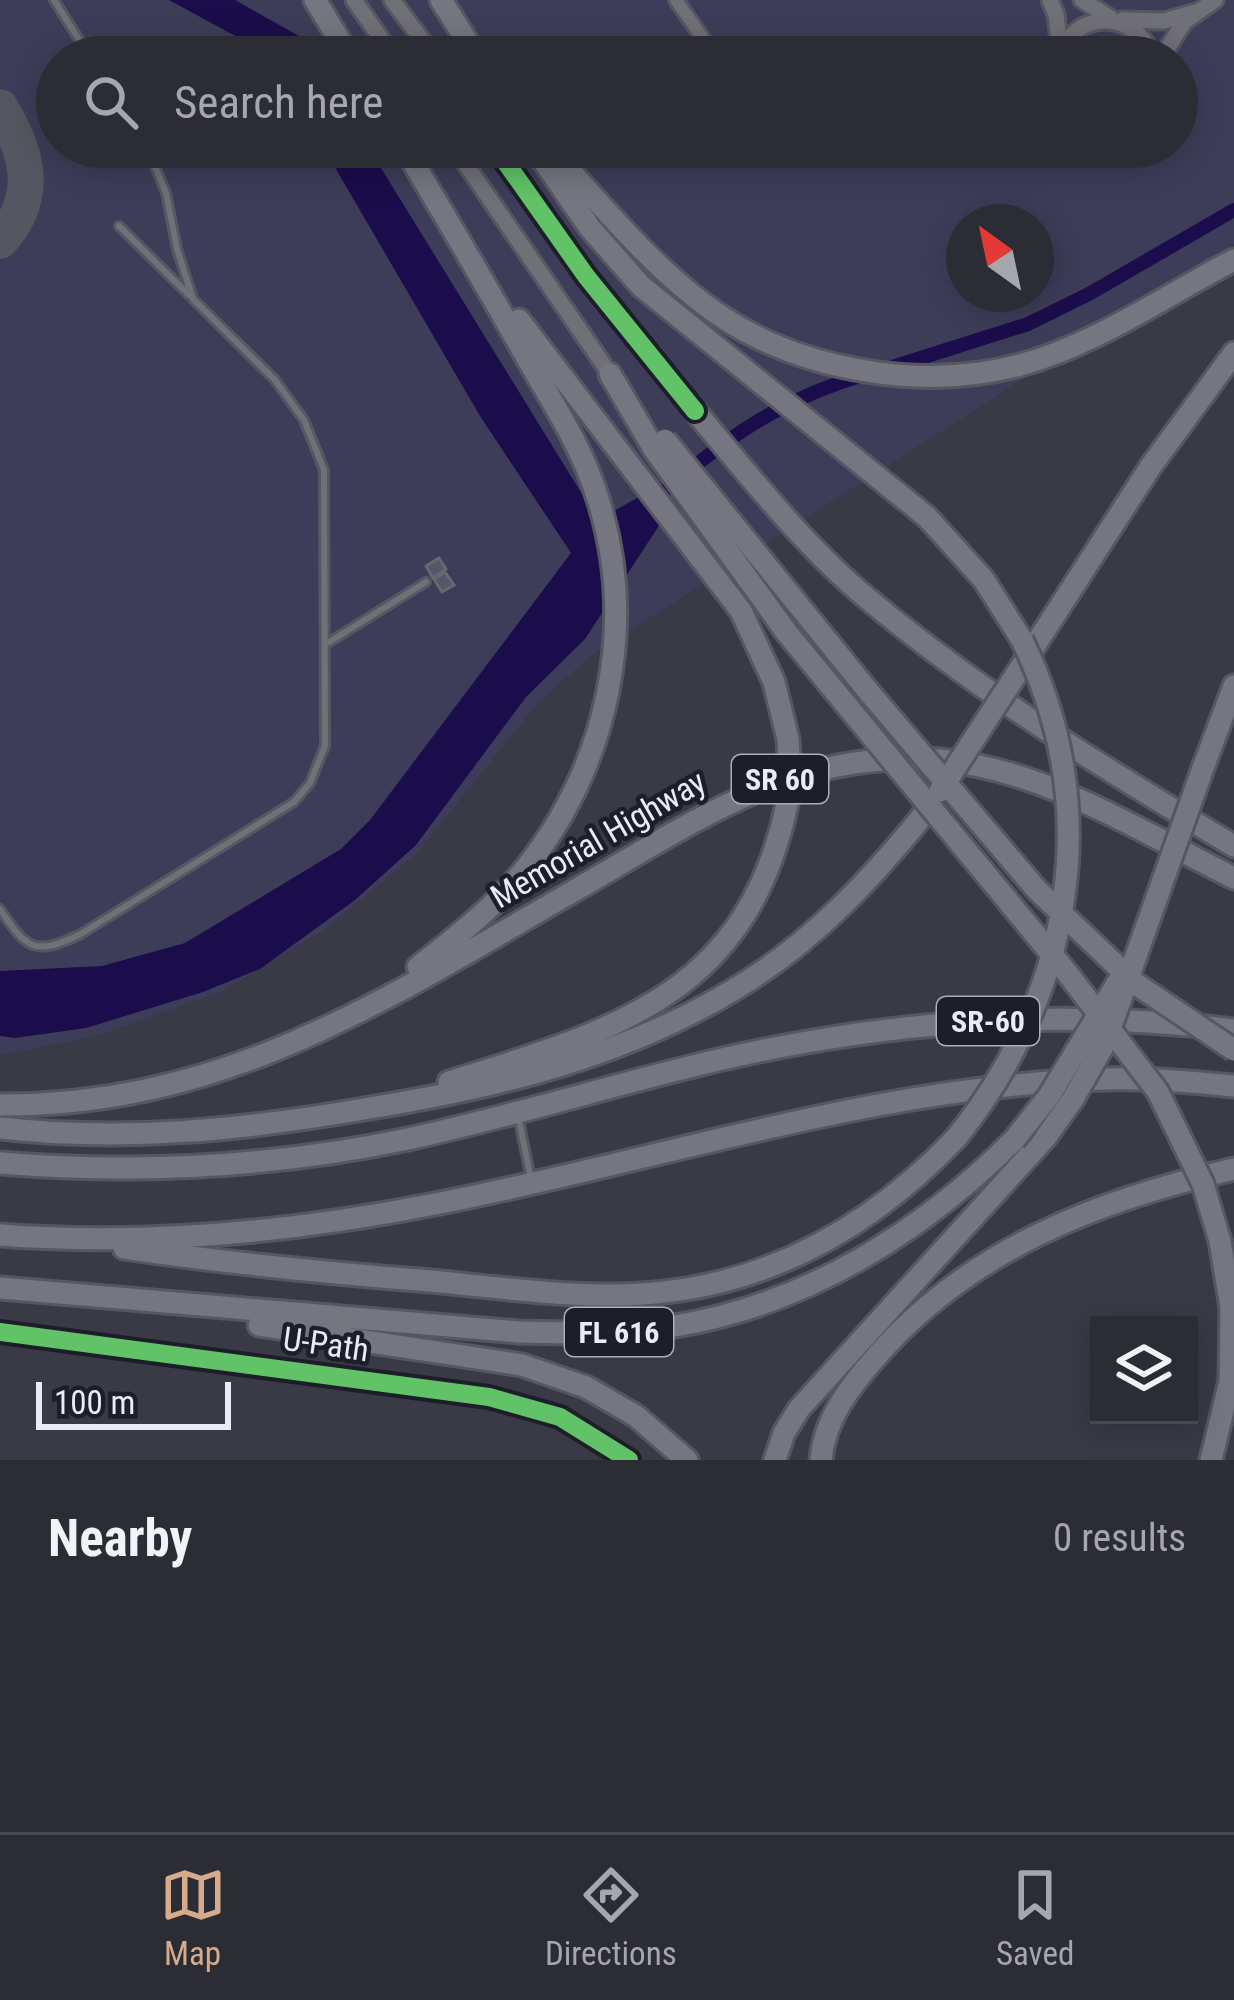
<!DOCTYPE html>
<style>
:root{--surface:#2c2c35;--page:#34343d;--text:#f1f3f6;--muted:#a6a7ad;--line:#484850;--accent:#d6ab8b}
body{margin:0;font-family:"Roboto Condensed",sans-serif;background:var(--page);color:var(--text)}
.controls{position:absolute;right:36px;bottom:36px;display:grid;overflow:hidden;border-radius:0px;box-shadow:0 6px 30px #0003}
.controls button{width:108px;height:108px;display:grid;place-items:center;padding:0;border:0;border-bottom:3px solid var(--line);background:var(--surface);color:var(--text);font:60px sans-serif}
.compass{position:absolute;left:946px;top:204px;width:108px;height:108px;border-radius:50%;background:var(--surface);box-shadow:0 6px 30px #0003;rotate:327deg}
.scale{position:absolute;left:36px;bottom:30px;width:195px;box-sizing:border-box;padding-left:12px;border:6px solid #eaebfa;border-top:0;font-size:33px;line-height:42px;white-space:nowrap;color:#eaebfa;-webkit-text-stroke:9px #1d1e29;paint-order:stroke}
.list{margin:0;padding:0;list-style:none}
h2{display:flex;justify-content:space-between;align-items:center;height:156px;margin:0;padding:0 48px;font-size:51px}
h2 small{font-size:39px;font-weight:400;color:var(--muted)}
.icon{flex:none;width:66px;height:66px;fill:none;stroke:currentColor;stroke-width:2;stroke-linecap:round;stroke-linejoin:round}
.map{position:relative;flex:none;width:1234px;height:1460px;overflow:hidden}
.search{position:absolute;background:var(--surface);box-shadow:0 6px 30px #0003;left:36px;right:36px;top:36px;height:132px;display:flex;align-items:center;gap:30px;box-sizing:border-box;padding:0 42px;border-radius:66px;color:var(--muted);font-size:45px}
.sheet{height:372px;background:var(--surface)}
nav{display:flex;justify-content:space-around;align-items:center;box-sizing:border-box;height:168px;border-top:3px solid var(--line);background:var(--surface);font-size:33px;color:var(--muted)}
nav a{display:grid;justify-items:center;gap:6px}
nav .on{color:var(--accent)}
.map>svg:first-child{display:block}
.built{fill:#3d3d59;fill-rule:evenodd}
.water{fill:#1b0d4b}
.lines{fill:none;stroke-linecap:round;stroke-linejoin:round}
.canal{stroke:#1b0d4b;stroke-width:14}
.taxiway{stroke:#565660;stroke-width:36}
.building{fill:#565669;stroke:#686873;stroke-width:3}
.service-casing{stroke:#575763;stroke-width:12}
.minor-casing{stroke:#575763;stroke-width:18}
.tertiary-casing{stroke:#575763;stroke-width:21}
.motorway-casing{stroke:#575763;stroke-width:27}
.service{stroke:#707077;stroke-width:6}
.minor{stroke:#707077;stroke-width:12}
.tertiary{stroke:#707077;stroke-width:15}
.motorway{stroke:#767680;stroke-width:21}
.motorway-bridge-casing{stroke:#575763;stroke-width:27;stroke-linecap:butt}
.motorway-bridge{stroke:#767680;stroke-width:21}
.cycleway-casing{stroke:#1d1e29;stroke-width:26}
.cycleway{stroke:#61c268;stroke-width:18}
.labels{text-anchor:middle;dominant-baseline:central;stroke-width:9;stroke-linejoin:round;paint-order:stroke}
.shield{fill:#1d1e29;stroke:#acaebb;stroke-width:3}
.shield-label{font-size:30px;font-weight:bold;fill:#eaebfa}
.street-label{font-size:33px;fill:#eaebfa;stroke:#1d1e29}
</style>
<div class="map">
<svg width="1234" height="1460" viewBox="0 0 1234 1460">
<rect width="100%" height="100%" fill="#3a3a47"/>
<path class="built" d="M0,0H1234V244L590,656L538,703L415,855L324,930L220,992L93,1037L0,1055ZM57,57H1177V147H57ZM964,222H1036V294H964Z"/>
<g class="water">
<path d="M169,0H235L299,36L312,57H266L259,49Z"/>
<path d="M323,147H368L598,520L651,490L662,521L585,639L526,697L416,845L355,900L260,969L203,992L86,1028L15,1038L0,1036V971L102,966L185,943L341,849L370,820L571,553L480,416Z"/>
</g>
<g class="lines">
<g class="canal">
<path d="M886,369L1028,324L1089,294L1234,210"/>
<path d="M649,504C718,444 776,400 864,375"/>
</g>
<path class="taxiway" d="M0,107C28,152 40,197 0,241"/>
</g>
<g class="building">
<path d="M439,558L446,569L433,578L426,566Z"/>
<path d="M445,572L454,585L442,592L434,579Z"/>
</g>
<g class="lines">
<g class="service-casing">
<g id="service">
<path d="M54,0L90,57"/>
<path d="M119,226L189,295"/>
<path d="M326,644L426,582"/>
<path d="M0,909C27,950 35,956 81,934L294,802L310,783L325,746L324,470L304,420L275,380L193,299L177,249L166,193L147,147"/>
<path d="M518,1116L531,1179"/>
</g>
</g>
<g class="minor-casing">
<path id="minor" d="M676,0L716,57"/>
</g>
<g class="tertiary-casing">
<g id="tertiary">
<path d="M354,0L394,57"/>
<path d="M392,0L435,57"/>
<path d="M1050,0L1056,15L1060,50"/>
<path d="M1082,0L1112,19"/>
<path d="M1122,20L1164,21L1196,12"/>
<path d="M1059,57C1075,8 1136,10 1153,57"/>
<path d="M1162,57L1184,22L1215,0"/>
<path d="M454,147L610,374"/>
<path d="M495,147L586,276L695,411"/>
</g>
</g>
<g class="motorway-casing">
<g id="motorway">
<path d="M315,0L350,57"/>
<path d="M441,0L477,57"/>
<path d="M404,147C446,218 488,288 528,360C554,405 583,449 598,499C638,626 608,765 525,869C495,907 456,937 418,967"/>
<path d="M549,147C599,203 657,273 719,315C802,371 923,391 1020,365C1095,345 1165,296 1234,260"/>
<path d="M538,153L590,228L641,286L927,517L984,580L1022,640"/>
<path d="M519,320L741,611L774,682L788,739"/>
<path d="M610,374L654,449"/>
<path d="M695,411C747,473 800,541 862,594C977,691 1105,769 1234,846"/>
<path d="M1008,687L1151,466L1234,353"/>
<path d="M1203,768L1234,686"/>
<path d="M449,1082C615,1030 747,995 787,804"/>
<path d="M0,1105C228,1106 389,997 579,888C697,820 797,748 940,760C1044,769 1142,832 1234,878"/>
<path d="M0,1128C123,1142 242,1130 364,1109C494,1088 621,1058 735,989C812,943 873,878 928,809"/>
<path d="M0,1163C137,1174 274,1167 408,1139C542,1110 672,1065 807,1042C949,1017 1091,1012 1234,1030"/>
<path d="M0,1235C145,1246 293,1232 435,1204C657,1161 879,1085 1107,1079C1149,1078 1192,1082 1234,1086"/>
<path d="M124,1248C226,1263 328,1273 431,1281C494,1287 558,1296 622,1295C757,1292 866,1233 957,1137"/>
<path d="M0,1288L519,1332C571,1333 623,1335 675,1326C807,1304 921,1233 1014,1140"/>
<path d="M259,1325L522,1365L586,1387L636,1416L687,1460"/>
<path d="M775,1460L784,1433L799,1409L1046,1137"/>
<path d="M821,1460C824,1420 850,1386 876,1357C970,1249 1098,1200 1234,1169"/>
<path d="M1211,1460L1230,1381"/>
</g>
</g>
<use href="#service" class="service"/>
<use href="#minor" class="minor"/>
<use href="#tertiary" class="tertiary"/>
<use href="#motorway" class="motorway"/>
<g class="motorway-bridge-casing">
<g id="motorway-bridge">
<path d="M665,440L868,691L1037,890L1136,984L1234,1050"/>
<path d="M654,449L787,633L1068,974L1158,1092L1203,1184L1220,1241L1231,1307L1230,1381"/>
<path d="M940,791L1008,687"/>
<path d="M787,804L790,771L788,739"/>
<path d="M957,1137C1072,992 1105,810 1022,640"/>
<path d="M1046,1137L1073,1099L1105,1043L1203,768"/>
<path d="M1014,1140L1049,1096L1124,972"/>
</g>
</g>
<use href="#motorway-bridge" class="motorway-bridge"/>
<g class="cycleway-casing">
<g id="cycleway">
<path d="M495,147L586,276L695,411"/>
<path d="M0,1332L489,1397L560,1417L629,1460"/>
</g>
</g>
<use href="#cycleway" class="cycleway"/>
</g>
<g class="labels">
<g class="shield">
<rect x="732" y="755" width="96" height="48" rx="9"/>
<rect x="937" y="997" width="102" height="48" rx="9"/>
<rect x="565" y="1308" width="108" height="48" rx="9"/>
</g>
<g class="shield-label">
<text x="780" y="779">SR 60</text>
<text x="988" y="1021">SR-60</text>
<text x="619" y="1332">FL 616</text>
</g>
<g class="street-label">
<text transform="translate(598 839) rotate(-30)">Memorial Highway</text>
<text transform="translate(326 1344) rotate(8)">U-Path</text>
</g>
</g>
</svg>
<div class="controls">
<button><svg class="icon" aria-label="layers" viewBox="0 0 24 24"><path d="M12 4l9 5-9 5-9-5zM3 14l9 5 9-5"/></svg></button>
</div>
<svg class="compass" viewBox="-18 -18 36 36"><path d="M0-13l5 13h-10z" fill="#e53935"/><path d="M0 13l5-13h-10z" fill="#a6a7ad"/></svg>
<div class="scale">100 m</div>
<div class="search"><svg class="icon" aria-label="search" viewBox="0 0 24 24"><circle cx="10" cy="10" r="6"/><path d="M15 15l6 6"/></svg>Search here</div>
</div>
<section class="sheet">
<h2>Nearby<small>0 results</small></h2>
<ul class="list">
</ul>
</section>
<nav>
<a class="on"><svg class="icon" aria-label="map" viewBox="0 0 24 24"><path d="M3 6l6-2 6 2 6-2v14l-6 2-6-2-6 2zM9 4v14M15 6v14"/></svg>Map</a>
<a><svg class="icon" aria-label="directions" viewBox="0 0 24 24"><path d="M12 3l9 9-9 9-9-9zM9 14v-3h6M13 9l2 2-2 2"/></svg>Directions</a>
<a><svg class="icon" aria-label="saved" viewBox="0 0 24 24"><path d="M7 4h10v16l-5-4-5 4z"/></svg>Saved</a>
</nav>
